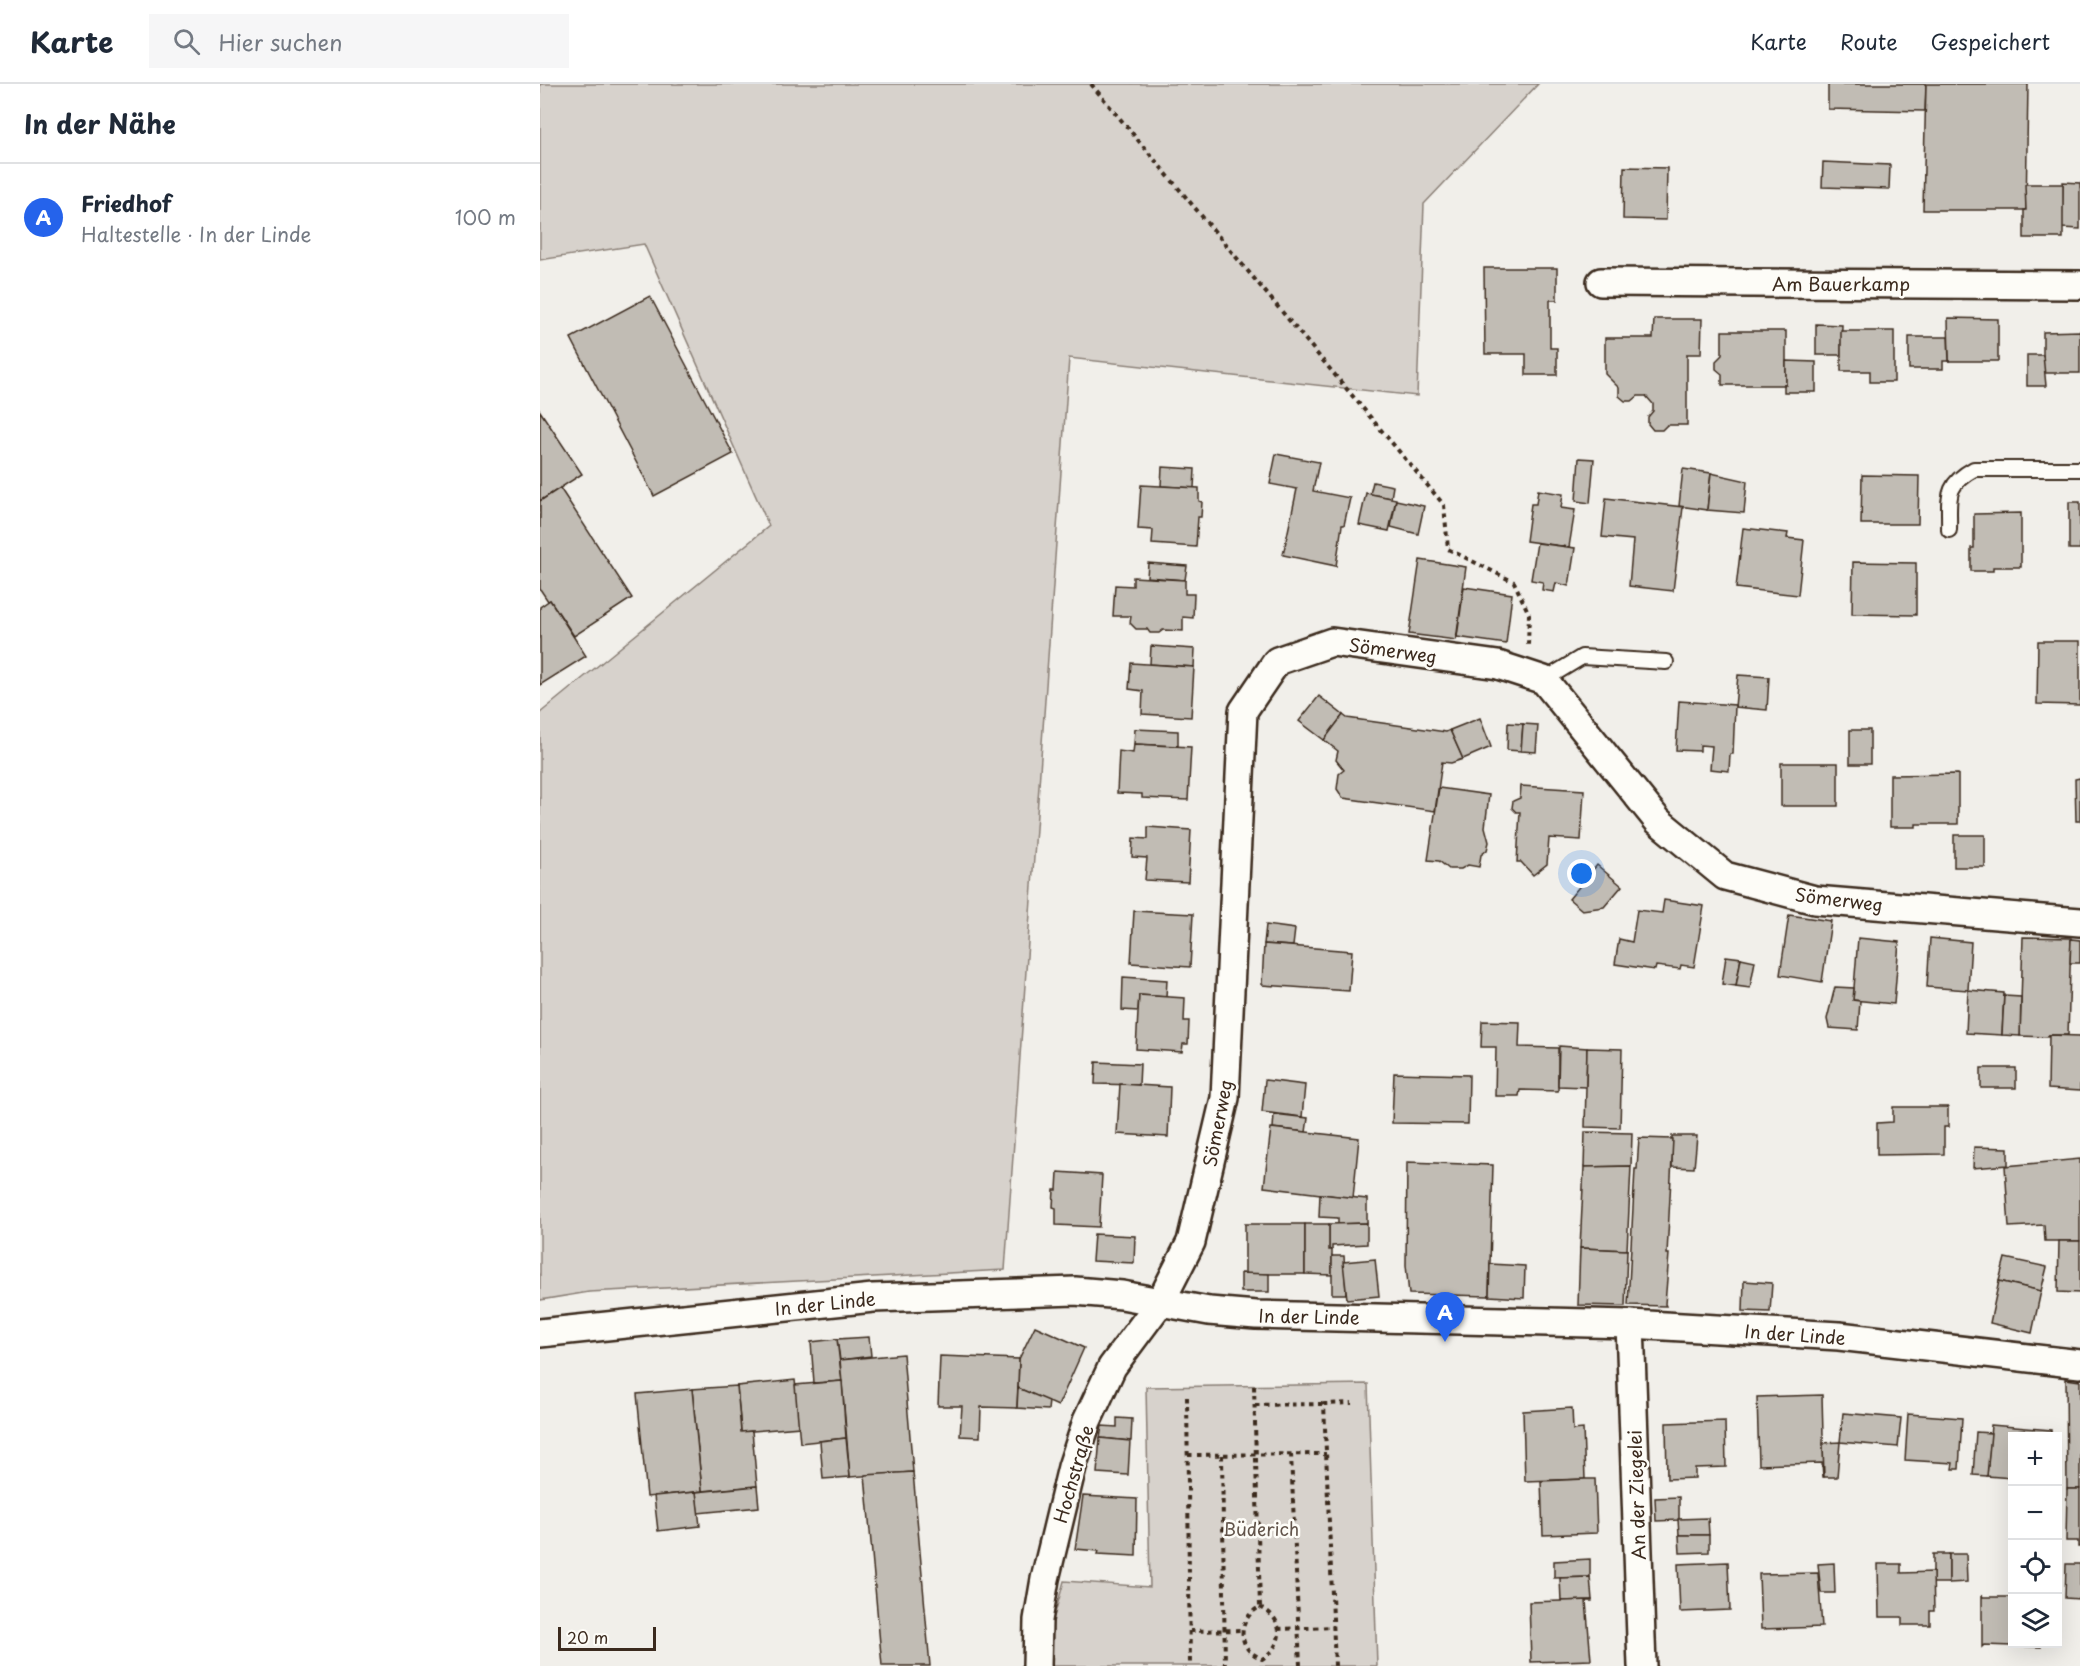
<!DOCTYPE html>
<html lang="de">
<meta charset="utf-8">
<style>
:root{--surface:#fff;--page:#f6f6f7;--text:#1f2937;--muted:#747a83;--line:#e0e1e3;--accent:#2563eb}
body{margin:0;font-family:"Playpen Sans",sans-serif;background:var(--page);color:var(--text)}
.controls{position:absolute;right:18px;bottom:18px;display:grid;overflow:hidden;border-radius:0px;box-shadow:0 6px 24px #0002}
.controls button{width:54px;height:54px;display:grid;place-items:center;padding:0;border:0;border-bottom:2px solid var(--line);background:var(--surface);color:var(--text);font:30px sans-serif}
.scale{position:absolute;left:18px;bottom:15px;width:98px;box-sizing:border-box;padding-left:6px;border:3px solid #3b2a1e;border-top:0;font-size:16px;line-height:21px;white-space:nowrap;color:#3b2a1e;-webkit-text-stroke:4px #fdfcf7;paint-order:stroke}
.you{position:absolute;left:1042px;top:790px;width:21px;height:21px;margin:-15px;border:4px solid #fff;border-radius:50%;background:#1a73e8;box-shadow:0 0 0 9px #1a73e833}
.badge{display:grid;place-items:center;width:39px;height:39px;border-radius:50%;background:var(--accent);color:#fff;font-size:20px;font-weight:700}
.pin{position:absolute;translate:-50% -50px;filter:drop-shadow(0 2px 3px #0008)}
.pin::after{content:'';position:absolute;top:32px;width:21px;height:18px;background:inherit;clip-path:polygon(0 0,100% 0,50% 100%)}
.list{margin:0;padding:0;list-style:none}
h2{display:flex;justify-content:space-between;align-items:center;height:78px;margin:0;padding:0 24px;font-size:26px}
h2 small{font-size:20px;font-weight:400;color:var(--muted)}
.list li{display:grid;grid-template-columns:39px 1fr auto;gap:18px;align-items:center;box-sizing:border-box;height:108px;padding:0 24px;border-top:2px solid var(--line)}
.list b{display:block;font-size:22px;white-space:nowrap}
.list p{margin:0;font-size:20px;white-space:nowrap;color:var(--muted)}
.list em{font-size:20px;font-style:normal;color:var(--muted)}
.icon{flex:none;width:33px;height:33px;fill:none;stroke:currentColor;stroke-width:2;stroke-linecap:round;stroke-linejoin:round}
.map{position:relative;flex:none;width:1540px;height:1582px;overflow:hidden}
header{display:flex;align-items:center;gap:36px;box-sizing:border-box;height:84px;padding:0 30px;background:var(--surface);border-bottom:2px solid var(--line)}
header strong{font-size:28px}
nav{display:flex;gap:33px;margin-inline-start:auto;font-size:21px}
.search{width:420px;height:54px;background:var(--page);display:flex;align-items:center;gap:15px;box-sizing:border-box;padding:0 21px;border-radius:0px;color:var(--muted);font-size:22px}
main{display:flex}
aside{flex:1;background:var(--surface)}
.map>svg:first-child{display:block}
.green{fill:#d7d2cc;stroke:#897e75;stroke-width:1.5}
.building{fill:#c1bcb4;stroke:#3b2a1e;stroke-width:1.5}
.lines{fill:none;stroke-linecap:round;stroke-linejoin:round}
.lane-casing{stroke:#3b2a1e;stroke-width:18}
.street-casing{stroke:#3b2a1e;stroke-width:32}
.path{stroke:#3b2a1e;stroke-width:4;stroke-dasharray:4.5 4.5;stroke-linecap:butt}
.lane{stroke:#fdfcf7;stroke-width:14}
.street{stroke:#fdfcf7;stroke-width:27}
.labels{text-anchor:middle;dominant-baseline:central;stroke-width:5;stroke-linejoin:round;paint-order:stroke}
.street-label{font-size:18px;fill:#3b2a1e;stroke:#fdfcf7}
.park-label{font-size:18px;fill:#62544a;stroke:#fdfcf7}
</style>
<header>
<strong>Karte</strong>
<div class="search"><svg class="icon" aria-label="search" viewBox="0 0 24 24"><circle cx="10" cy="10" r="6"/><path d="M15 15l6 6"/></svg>Hier suchen</div>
<nav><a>Karte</a><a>Route</a><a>Gespeichert</a></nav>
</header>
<main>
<aside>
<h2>In der Nähe<small></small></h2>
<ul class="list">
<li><span class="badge">A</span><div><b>Friedhof</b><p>Haltestelle · In der Linde</p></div><em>100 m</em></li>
</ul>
</aside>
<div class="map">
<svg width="1540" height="1582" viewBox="0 0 1540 1582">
<rect width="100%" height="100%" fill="#f1efea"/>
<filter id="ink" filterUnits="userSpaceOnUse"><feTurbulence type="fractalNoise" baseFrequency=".0167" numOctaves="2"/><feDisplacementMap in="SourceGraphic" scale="12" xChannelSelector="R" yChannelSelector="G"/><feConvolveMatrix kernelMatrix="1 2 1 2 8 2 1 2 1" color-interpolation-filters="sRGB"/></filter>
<g filter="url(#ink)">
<g class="green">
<path d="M0,0H998L884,120L877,312L529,274L465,1186L49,1208L0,1216V629L229,442L104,160L0,176Z"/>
<path d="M828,1300L837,1582H511L510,1547L524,1497L610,1503L606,1303Z"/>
</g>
<g class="building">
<path d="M1288,0H1386L1385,27L1288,25Z"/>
<path d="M1386,0H1488L1486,126H1383Z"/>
<path d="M1283,78L1350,81L1349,105L1282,103Z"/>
<path d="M1084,83L1127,84L1126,136L1083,135Z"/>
<path d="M1523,98L1540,99V145L1522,144Z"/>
<path d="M1485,100H1523V154H1484V126H1486Z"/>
<path d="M944,184H1017V216H1010V264H1017V291H986V270H945Z"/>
<path d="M110,212L193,370L114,412L31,254Z"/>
<path d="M1408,234L1458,235V277H1409Z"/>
<path d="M1114,235H1162L1161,270H1147V341H1127L1122,346H1113L1108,340V333L1113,327V320L1106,312H1098L1092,317H1085L1079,312V304L1065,290V254H1113Z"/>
<path d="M1276,240L1302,241L1301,271H1276Z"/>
<path d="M1182,247H1246V301H1182V290L1176,285V277L1182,271Z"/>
<path d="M1301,247H1354V298H1330V287H1301Z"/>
<path d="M1540,247V289H1503V248Z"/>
<path d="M1369,253H1408L1409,277H1403V285H1369Z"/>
<path d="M1487,271H1503L1506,302H1487Z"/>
<path d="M1246,277L1276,278V308H1244V301H1246Z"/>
<path d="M0,327L42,390L0,417Z"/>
<path d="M736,370L779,378L773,407L810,414L804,441H802L796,482L743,471L757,405L730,400Z"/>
<path d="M1039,374L1054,375L1050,419L1036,417Z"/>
<path d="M622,383L655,385L654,404L621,402Z"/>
<path d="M1143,385L1171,389L1167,426L1139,422Z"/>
<path d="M1171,389L1207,397L1204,429L1167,426Z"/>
<path d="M1322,391L1379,392L1378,440H1321Z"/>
<path d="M833,398L853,402L851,414L830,410Z"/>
<path d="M601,401L659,404V417L662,418L661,433H658L656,463L612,460L613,446L598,445Z"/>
<path d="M20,404L92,514L34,552L10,516L8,517L0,505V417Z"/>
<path d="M998,406L1023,410L1021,424L1035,426L1029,463L986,457L991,420H996Z"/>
<path d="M826,409L856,415L849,447L819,441Z"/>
<path d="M1066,414L1143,423L1133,507L1089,502L1093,456L1062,453Z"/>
<path d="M856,416L884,422L878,450L851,443Z"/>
<rect x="1529" y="418" width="11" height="47"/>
<path d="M1481,429V483H1453V487H1431V464H1434V430Z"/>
<path d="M1203,444L1248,449L1247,454L1264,456L1258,511L1196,504Z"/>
<path d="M997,459L1035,464L1029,502L1016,499L1014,508L1002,506L1003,498L991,496Z"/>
<path d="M880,476L926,483L916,556L869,550Z"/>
<path d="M1313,478L1376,479V531L1312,530Z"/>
<path d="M608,479L647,482L645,496L607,493Z"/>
<path d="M593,493L645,496V510H654L653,534L643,533V547L623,546L619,549H610L607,545H596L590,539L591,532H573L575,501L593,502Z"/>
<path d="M924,503L972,510L966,560L917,553Z"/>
<path d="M10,516L46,572L0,601V523Z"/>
<path d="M1498,557H1540V621L1497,620Z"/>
<path d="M611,562L655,565L654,583L610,580Z"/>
<path d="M591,579L654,583L651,633L602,630L603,607L589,605Z"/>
<path d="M1198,591L1229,593L1227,626L1195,623Z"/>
<path d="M779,612L803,631L784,656L759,637Z"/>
<path d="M1139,617L1195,621L1193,670H1190L1189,687L1170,685L1172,662L1160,661V667L1136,666Z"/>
<path d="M803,631L807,634L906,648L910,646L923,675L911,679L902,678L895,727L803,714L797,705L799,690L804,686L796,676L798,667L784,656Z"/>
<path d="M940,634L951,663L923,675L910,646Z"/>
<path d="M968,639L983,640L981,667L967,666Z"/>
<path d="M983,640L998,641L996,668L981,667Z"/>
<path d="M595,645L638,647V662L594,660Z"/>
<rect x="1310" y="646" width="20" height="34"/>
<path d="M594,660L651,663L648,716L602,714V710L577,709L579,667L593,669Z"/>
<rect x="1241" y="679" width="57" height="43"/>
<path d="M1418,690V740H1376V743H1350V691Z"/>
<path d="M1540,694V737H1536L1535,695Z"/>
<path d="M981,702L1044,706L1041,756L1009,754L1007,780L993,791L981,778H977L980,728H976L972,724L973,717L980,714Z"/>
<path d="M899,704L949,711L945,743L949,758L947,766L941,771L939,783L928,781L921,785H909L899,777L888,776Z"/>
<path d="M608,743L651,746L648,798L605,796L607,774L592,773L593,754L608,755Z"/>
<rect x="1414" y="751" width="31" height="32"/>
<path d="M1057,781L1082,802L1064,823L1042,826L1029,815Z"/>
<path d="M1124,816L1164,822L1154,883L1141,881L1140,885L1116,882L1115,886L1075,880L1079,855L1092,858L1097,826L1122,829Z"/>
<path d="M594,827L653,830L650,883L591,879Z"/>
<path d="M1249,831L1291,837L1282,898L1240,891Z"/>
<path d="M726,841L755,845L753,862L724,860Z"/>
<path d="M1483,853L1531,854L1528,951H1509V953L1480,952Z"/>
<path d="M1318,854L1359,858L1354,920L1313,916Z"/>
<path d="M1390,854L1431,858L1428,906L1387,903Z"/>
<path d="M1531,855L1540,856V879H1530Z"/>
<path d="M724,860L812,867L809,907L722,901Z"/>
<path d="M1186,872L1201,874L1196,902L1182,900Z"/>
<path d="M1201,874L1215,877L1210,904L1196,902Z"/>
<path d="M583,893L627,896L626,913L599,911L598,927L582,926Z"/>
<path d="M1295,903L1314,904L1313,916L1320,917L1318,946L1289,944L1287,935Z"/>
<path d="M1428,906L1464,909L1462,951L1426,949Z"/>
<path d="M599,911L645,914L644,937H649L648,960H643L642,968L596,965Z"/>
<path d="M1464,912L1481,913L1480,952L1462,951Z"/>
<path d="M942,937L980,938L979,963L1018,964V1007L980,1006L979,1012H955L956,963H941Z"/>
<path d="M1509,951L1540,952V1007L1508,1005Z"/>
<path d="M1019,962L1047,964L1046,1003L1018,1002Z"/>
<path d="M1047,964L1082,965L1080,1044L1045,1043Z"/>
<path d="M556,978L600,980L599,1001L555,1000Z"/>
<rect x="1441" y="984" width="35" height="20"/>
<path d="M854,989L929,991L928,1040L852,1039Z"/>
<path d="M725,996L765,1001L762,1033L722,1028Z"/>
<path d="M580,1000L630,1003L628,1053L577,1050Z"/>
<path d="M1353,1023H1408V1043H1404V1070L1337,1071V1039L1353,1038Z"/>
<path d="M734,1030L768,1034L766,1048L733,1044Z"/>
<path d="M731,1044L819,1054L813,1114L724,1103Z"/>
<path d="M1045,1048L1092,1049L1091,1082L1044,1083Z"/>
<path d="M1132,1052H1157L1154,1084L1132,1083Z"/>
<path d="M1099,1054L1133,1055L1127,1170H1129L1125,1220L1126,1222L1088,1221L1095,1085H1097Z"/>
<path d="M1434,1063L1468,1064V1081L1433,1084Z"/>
<path d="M1540,1075V1157H1505L1504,1141L1469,1143L1465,1082Z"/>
<path d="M867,1078L953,1081L949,1212L869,1210L866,1181Z"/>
<path d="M1091,1082L1087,1166L1040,1164L1044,1083Z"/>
<path d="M518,1088L562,1091L559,1143L516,1141V1124L513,1123L514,1106H517Z"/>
<path d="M780,1110L827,1115V1139L798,1140V1134L779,1133Z"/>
<path d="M827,1139V1160L792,1162V1166H789V1140Z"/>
<rect x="705" y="1140" width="60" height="50"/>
<path d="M765,1140H789V1166H792V1191L765,1190Z"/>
<path d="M554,1150L595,1152L594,1179L552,1177Z"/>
<path d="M1519,1157H1540V1209L1518,1208Z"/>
<path d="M1040,1164L1087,1166L1085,1222L1038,1221Z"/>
<path d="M792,1172H804L806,1210H792Z"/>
<path d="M1465,1174L1507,1183L1501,1207L1459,1197Z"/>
<path d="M835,1175L839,1212L807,1215L803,1178Z"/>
<path d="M950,1180L985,1182L984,1214L949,1212Z"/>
<path d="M701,1189L729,1190V1208H701Z"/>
<path d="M1204,1197L1232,1199L1230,1228L1203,1227Z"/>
<path d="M1459,1197L1501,1207L1492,1249L1450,1239Z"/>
<path d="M495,1242L544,1264L518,1322L478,1304L479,1275Z"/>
<path d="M329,1253L331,1272L300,1276L297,1255Z"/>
<path d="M297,1255L302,1297L274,1299L271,1258Z"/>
<path d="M363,1270L373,1388L310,1393L300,1276Z"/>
<path d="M400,1272L479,1275L477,1324L441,1323L440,1353L420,1352L422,1322H398Z"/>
<path d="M1526,1295L1540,1297V1405H1527Z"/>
<path d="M255,1296L260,1343L201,1348L197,1302Z"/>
<path d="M302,1297L306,1354L260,1359L255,1301Z"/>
<path d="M197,1302L201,1348L212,1347L217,1402L162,1407L152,1305Z"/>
<path d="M478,1304L509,1317L508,1326L477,1324Z"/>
<path d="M152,1305L162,1407L107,1413L97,1310Z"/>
<path d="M1282,1311L1284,1393H1283L1282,1379L1219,1381L1217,1313Z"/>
<path d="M1032,1324L1033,1346L1043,1345L1045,1395L985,1397L983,1327Z"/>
<path d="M1303,1329L1361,1334L1358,1363L1300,1358Z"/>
<path d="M1368,1330L1422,1334L1419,1385H1412L1413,1379L1365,1376Z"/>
<path d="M577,1334L592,1335L591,1357L560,1354L562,1342L577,1343Z"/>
<path d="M1185,1337L1186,1383L1155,1384V1394L1127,1395L1126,1339Z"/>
<path d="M1451,1341L1511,1346V1352H1472V1394L1447,1392Z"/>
<path d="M1436,1348L1451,1349L1447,1392L1433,1391Z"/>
<path d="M306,1354L310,1393L283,1395L280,1357Z"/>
<path d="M560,1354L590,1357L588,1391L557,1389Z"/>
<path d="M1300,1358L1297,1393H1284L1283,1359Z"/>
<path d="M373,1388L390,1582H342L325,1391Z"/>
<path d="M1045,1395H1055L1057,1449L1003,1451L1001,1397Z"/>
<path d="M217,1402L219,1423L158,1429L156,1408Z"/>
<path d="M1527,1405H1540V1463H1538V1457H1526Z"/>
<path d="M156,1408L160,1442L118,1447L114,1412Z"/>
<path d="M543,1412L597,1415L596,1472L558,1470L559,1467L535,1465Z"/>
<path d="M1139,1413V1436L1116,1437L1115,1414Z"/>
<path d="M1168,1434L1169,1451H1139L1138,1435Z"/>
<path d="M1139,1451H1169V1468L1140,1469Z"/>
<rect x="1393" y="1470" width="16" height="29"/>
<path d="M1409,1470H1426L1427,1498L1409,1499Z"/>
<path d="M1050,1475V1493L1014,1494V1477Z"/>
<path d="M1188,1478L1190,1526L1140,1528L1138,1480Z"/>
<path d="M1294,1479L1295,1509H1281L1278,1480Z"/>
<path d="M1338,1480H1361V1489L1393,1488L1394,1527H1390V1541H1362V1533H1339Z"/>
<path d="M1526,1480H1540V1515L1525,1514Z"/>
<path d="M1278,1489L1282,1543L1221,1545L1219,1490Z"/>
<path d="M1050,1493L1052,1516L1021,1517L1020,1494Z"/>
<path d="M1442,1511L1443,1513H1472V1560H1501V1563L1444,1561L1442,1563Z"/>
<path d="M1052,1516V1517H1046L1051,1576L991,1578L989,1518Z"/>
</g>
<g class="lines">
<g class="lane-casing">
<g id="lane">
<path d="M1409,446C1410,415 1403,402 1434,385H1540"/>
<path d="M1004,596L1042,573L1126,578"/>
</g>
</g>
<g class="street-casing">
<g id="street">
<path d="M1061,198L1540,201"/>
<path d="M1090,1240L1102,1582"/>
<path d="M0,1249L333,1214L535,1207L582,1211L669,1227L716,1231L1090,1240L1299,1252L1540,1280"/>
<path d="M497,1582L498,1536L505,1495L532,1383L547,1337L572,1283L621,1217L651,1158L685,1014L703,627L737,577L792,558L958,581L1004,596L1118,737L1185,792L1275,816L1540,838"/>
</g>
</g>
<g class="path">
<path d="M551,0L904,421L908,465L974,498L989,530L988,561"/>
<path d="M714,1302L720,1523"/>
<path d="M647,1313L650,1582"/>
<path d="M715,1321L784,1320"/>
<path d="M751,1370L760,1582"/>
<path d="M648,1371L786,1370"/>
<path d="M682,1371L685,1582"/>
<path d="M720,1523C745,1535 745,1560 722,1575C717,1572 710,1569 707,1564C697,1549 705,1530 720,1523Z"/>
<path d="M738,1545L794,1543"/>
<path d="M650,1547L703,1546"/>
<path d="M795,1582L784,1320L812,1319"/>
</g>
<use href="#lane" class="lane"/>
<use href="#street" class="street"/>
</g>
</g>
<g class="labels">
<g class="street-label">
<text x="1301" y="199">Am Bauerkamp</text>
<text transform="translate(853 566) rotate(8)">Sömerweg</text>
<text transform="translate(1299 815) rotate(7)">Sömerweg</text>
<text transform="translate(677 1039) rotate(-79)">Sömerweg</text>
<text transform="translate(285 1219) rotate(-6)">In der Linde</text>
<text transform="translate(769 1232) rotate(1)">In der Linde</text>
<text transform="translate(1255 1250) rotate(4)">In der Linde</text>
<text transform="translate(533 1390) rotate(-74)">Hochstraße</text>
<text transform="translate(1096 1411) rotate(-92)">An der Ziegelei</text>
</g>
<g class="park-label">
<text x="721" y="1444">Büderich</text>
</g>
</g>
</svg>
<div class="controls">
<button>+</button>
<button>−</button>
<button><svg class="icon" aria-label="locate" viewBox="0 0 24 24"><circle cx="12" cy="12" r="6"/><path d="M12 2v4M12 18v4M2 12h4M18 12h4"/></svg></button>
<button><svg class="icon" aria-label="layers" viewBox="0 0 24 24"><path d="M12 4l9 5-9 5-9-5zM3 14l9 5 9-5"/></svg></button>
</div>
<div class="scale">20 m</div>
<div class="you"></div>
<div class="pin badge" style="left:905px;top:1258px">A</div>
</div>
</main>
